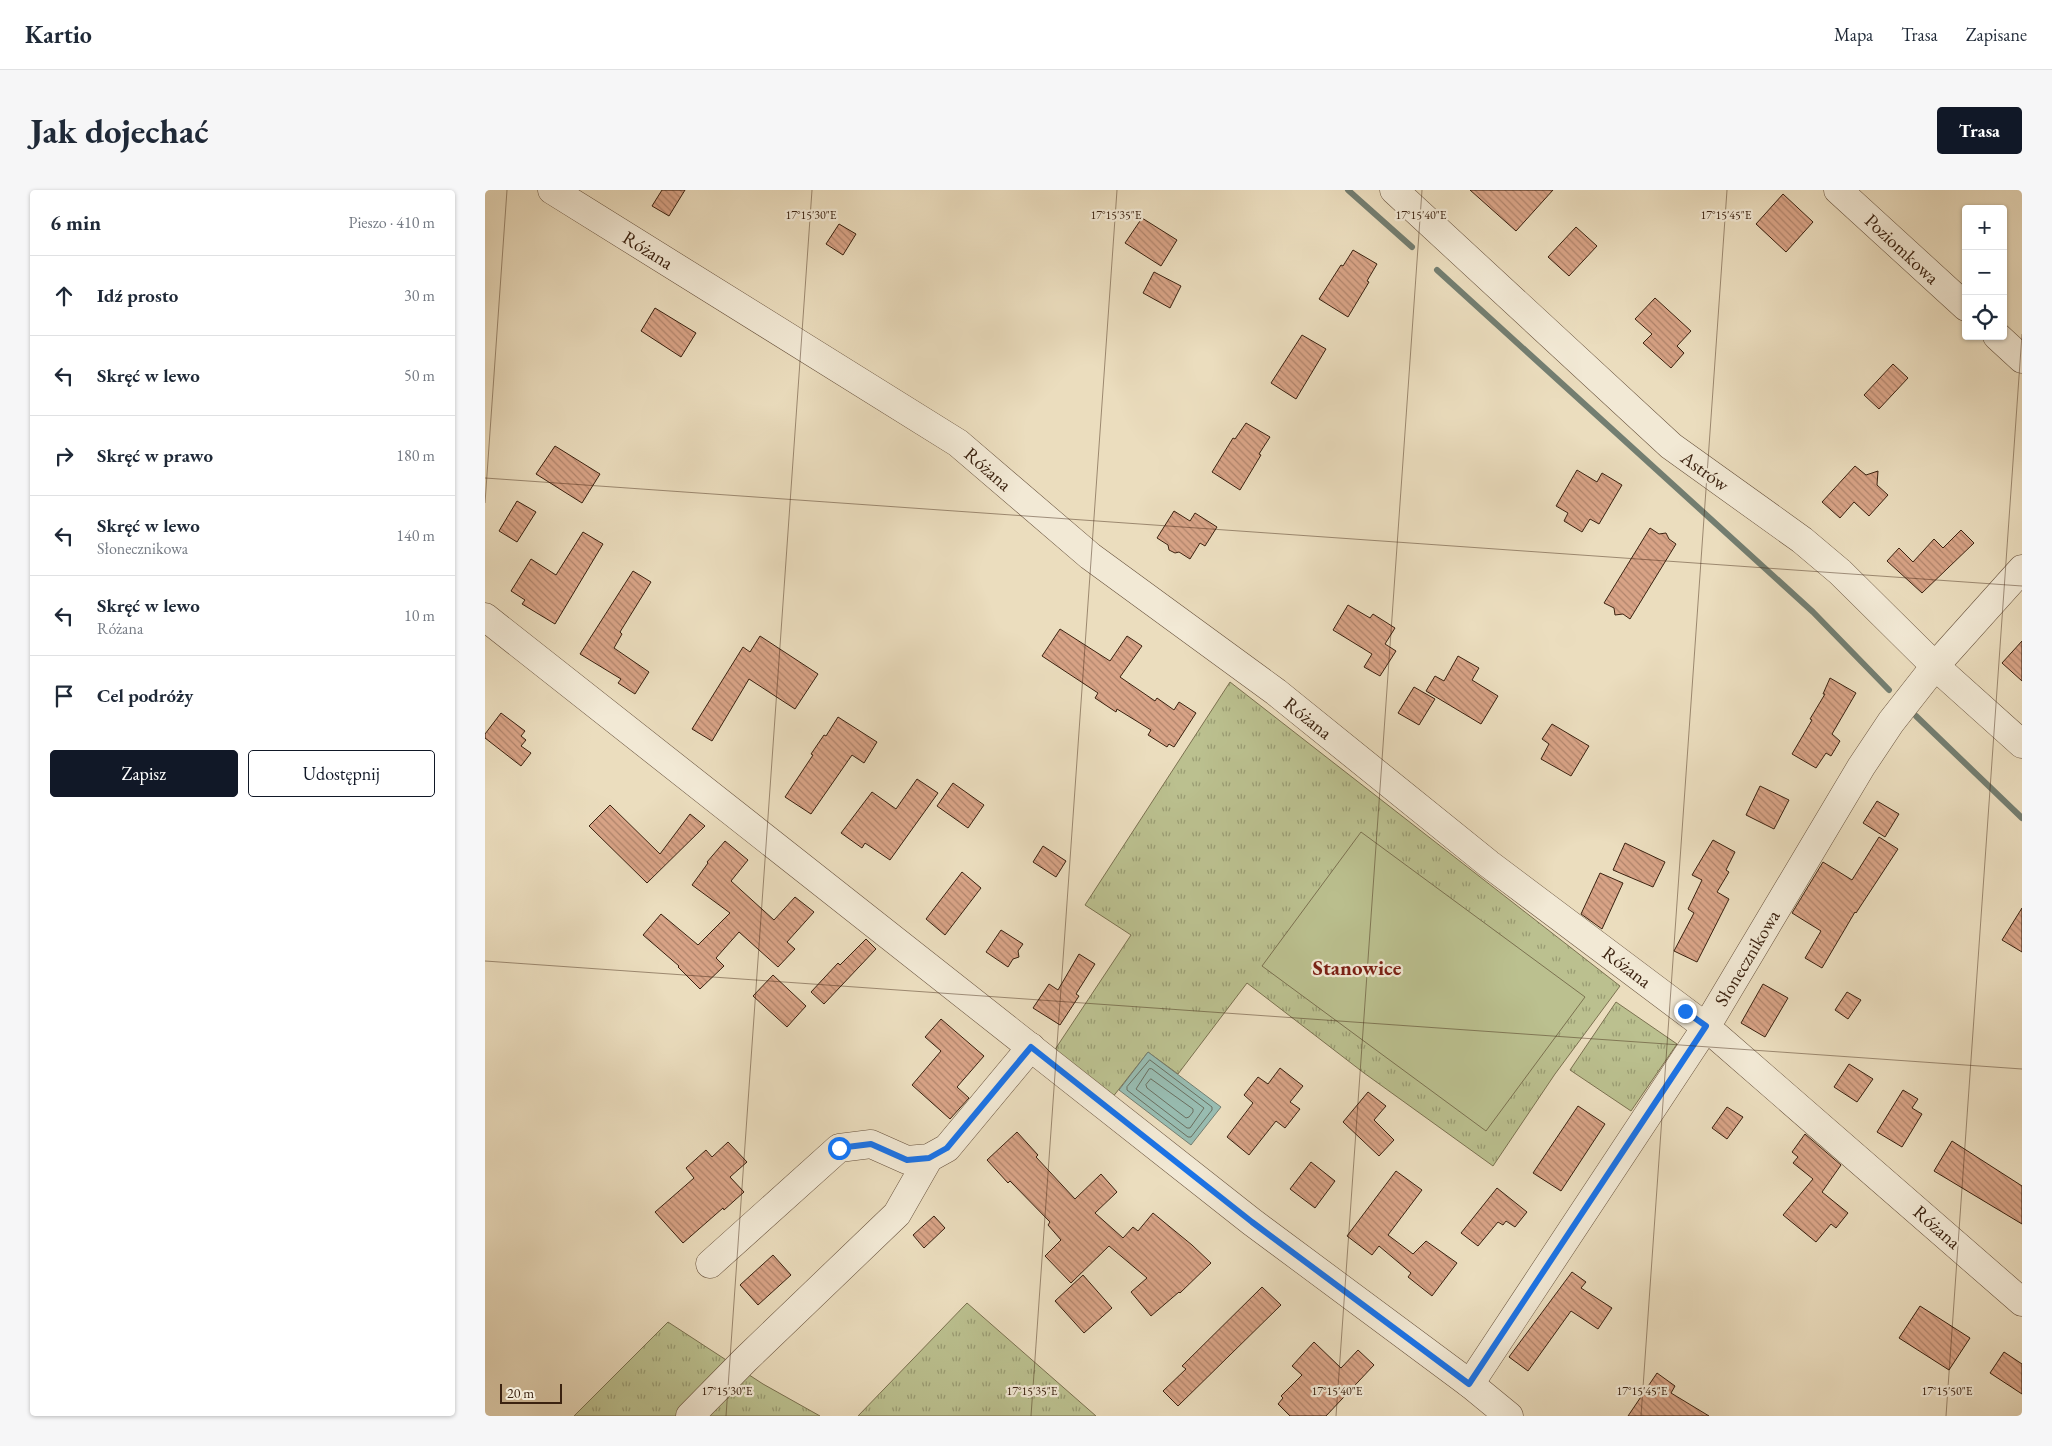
<!DOCTYPE html>
<html lang="pl">
<meta charset="utf-8">
<style>
:root{--surface:#fff;--page:#f6f6f7;--text:#1f2937;--muted:#747a83;--line:#e0e1e3;--accent:#111827}
body{margin:0;font-family:"EB Garamond",serif;background:var(--page);color:var(--text)}
.controls{position:absolute;right:15px;top:15px;display:grid;overflow:hidden;border-radius:5px;box-shadow:0 1px 4px #0004}
.controls button{width:45px;height:45px;display:grid;place-items:center;padding:0;border:0;border-bottom:1px solid var(--line);background:var(--surface);color:var(--text);font:25px sans-serif}
.scale{position:absolute;left:15px;bottom:12px;width:62px;box-sizing:border-box;padding-left:5px;border:2px solid #3b2210;border-top:0;font-size:14px;line-height:18px;white-space:nowrap;color:#3b2210;-webkit-text-stroke:4px #f2e9d5;paint-order:stroke}
.stop{position:absolute;width:15px;height:15px;margin:-11px;border:4px solid #1a73e8;border-radius:50%;background:#fff}
.stop.end{background:#1a73e8;border-color:#fff;box-shadow:0 1px 5px #0008}
.list{margin:0;padding:0;list-style:none}
h2{display:flex;justify-content:space-between;align-items:center;height:65px;margin:0;padding:0 20px;font-size:21px}
h2 small{font-size:16px;font-weight:400;color:var(--muted)}
.list li{display:grid;grid-template-columns:32px 1fr auto;gap:15px;align-items:center;box-sizing:border-box;height:80px;padding:0 20px;border-top:1px solid var(--line)}
.list b{display:block;font-size:19px;white-space:nowrap}
.list p{margin:0;font-size:16px;white-space:nowrap;color:var(--muted)}
.list em{font-size:16px;font-style:normal;color:var(--muted)}
.actions{display:flex;gap:10px;padding:15px 20px}
.actions a{flex:1;padding:11px 0;border:1px solid var(--accent);border-radius:5px;text-align:center;font-size:18px;color:var(--accent)}
.actions .main{background:var(--accent);color:#fff}
.icon{flex:none;width:28px;height:28px;fill:none;stroke:currentColor;stroke-width:2;stroke-linecap:round;stroke-linejoin:round}
.map{position:relative;flex:none;width:1537px;height:1226px;overflow:hidden;border-radius:5px}
header{display:flex;align-items:center;gap:30px;box-sizing:border-box;height:70px;padding:0 25px;background:var(--surface);border-bottom:1px solid var(--line)}
header strong{font-size:24px}
nav{display:flex;gap:28px;margin-inline-start:auto;font-size:18px}
.intro{display:flex;align-items:center;justify-content:space-between;box-sizing:border-box;height:120px;padding:0 30px}
h1{margin:0;font-size:35px}
.button{padding:12px 22px;border-radius:5px;background:var(--accent);color:#fff;font-size:18px;font-weight:700}
main{display:flex;gap:30px;padding:0 30px}
aside{flex:1;background:var(--surface);border-radius:5px;box-shadow:0 1px 4px #0004}
.map>svg:first-child{display:block}
.grass{fill:url(#grass-tufts);stroke:#7b7150}
.garden{fill:#bbc08f;stroke:#7b7150}
.water{fill:#98bcb1;stroke:#737e71}
.lines{fill:none;stroke-linecap:round;stroke-linejoin:round}
.shore{stroke:#6a6f60;stroke-width:1}
.stream{stroke:#737e71;stroke-width:6}
.building{fill:url(#building-back-hatch);stroke:#3b2210}
.minor-casing{stroke:#67513c;stroke-width:29}
.minor{stroke:#f2e9d5;stroke-width:28}
.route{stroke:#1a73e8;stroke-width:6}
.ticks{fill:none;stroke:#3b2210;stroke-width:1;stroke-opacity:0.45}
.labels{text-anchor:middle;dominant-baseline:central;stroke-width:4.5;stroke-linejoin:round;paint-order:stroke}
.street-label{font-size:19px;fill:#3b2210;stroke:#f2e9d5}
.quarter-label{font-size:21px;font-weight:bold;fill:#7a1f14;stroke:#f2e9d5}
.ticks-label{font-size:12px;text-anchor:middle;fill:#3b2210;stroke:#f2e9d5;stroke-width:4.5;stroke-linejoin:round;paint-order:stroke}
</style>
<header>
<strong>Kartio</strong>
<nav><a>Mapa</a><a>Trasa</a><a>Zapisane</a></nav>
</header>
<div class="intro"><h1>Jak dojechać</h1><a class="button">Trasa</a></div>
<main>
<aside>
<h2>6 min<small>Pieszo · 410 m</small></h2>
<ul class="list">
<li><svg class="icon" aria-label="ahead" viewBox="0 0 24 24"><path d="M12 20V5M6 11l6-6 6 6"/></svg><div><b>Idź prosto</b></div><em>30 m</em></li>
<li><svg class="icon" aria-label="left" viewBox="0 0 24 24"><path d="M17 20v-9H6M10 6l-5 5 5 5"/></svg><div><b>Skręć w lewo</b></div><em>50 m</em></li>
<li><svg class="icon" aria-label="right" viewBox="0 0 24 24"><path d="M7 20v-9h11M14 6l5 5-5 5"/></svg><div><b>Skręć w prawo</b></div><em>180 m</em></li>
<li><svg class="icon" aria-label="left" viewBox="0 0 24 24"><path d="M17 20v-9H6M10 6l-5 5 5 5"/></svg><div><b>Skręć w lewo</b><p>Słonecznikowa</p></div><em>140 m</em></li>
<li><svg class="icon" aria-label="left" viewBox="0 0 24 24"><path d="M17 20v-9H6M10 6l-5 5 5 5"/></svg><div><b>Skręć w lewo</b><p>Różana</p></div><em>10 m</em></li>
<li><svg class="icon" aria-label="arrive" viewBox="0 0 24 24"><path d="M6 21V4h12l-3 4 3 4H6"/></svg><div><b>Cel podróży</b></div></li>
</ul>
<div class="actions"><a class="main">Zapisz</a><a>Udostępnij</a></div>
</aside>
<div class="map">
<svg width="1537" height="1226" viewBox="0 0 1537 1226">
<defs>
<pattern id="grass-tufts" width="24" height="20" patternUnits="userSpaceOnUse" patternTransform="scale(1.25)"><rect width="24" height="20" fill="#bbc08f"/><path d="M3 7l-1-3M5 7V3M7 7l1-3M15 17l-1-3M17 17v-4M19 17l1-3" fill="none" stroke="#999c73"/></pattern>
<pattern id="building-back-hatch" width="6" height="6" patternUnits="userSpaceOnUse" patternTransform="scale(1.25)"><rect width="6" height="6" fill="#d8a386"/><path d="M-1 5l2 2M0 0l6 6M5-1l2 2" fill="none" stroke="#b0846c"/></pattern>
</defs>
<rect width="100%" height="100%" fill="#ebddbe"/>
<filter id="stains"><feTurbulence type="fractalNoise" baseFrequency=".004" numOctaves="4"/><feColorMatrix values="0 0 0 0 .2 0 0 0 0 .09 0 0 0 0 .02 0 0 0 .5 -.17"/></filter>
<radialGradient id="worn" r=".72"><stop offset=".6" stop-color="#630" stop-opacity="0"/><stop offset="1" stop-color="#630" stop-opacity=".3"/></radialGradient>
<g class="grass">
<path d="M745,492L1135,796L1070,884L1008,976L879,883L762,793L693,884L663,862L627,908L569,861L646,745L600,715Z"/>
<path d="M1131,812L1192,854L1146,921L1085,880Z"/>
<path d="M482,1113L611,1226H373Z"/>
<path d="M183,1132L278,1194L335,1226H89Z"/>
</g>
<path class="garden" d="M876,642L1100,807L1001,941L777,776Z"/>
<path class="water" d="M663,862L736,917L706,955L634,900Z"/>
<g class="lines">
<g class="shore">
<path d="M665,870L727,917V920L706,947H703L642,900V897Z"/>
<path d="M667,879L719,918L705,938H702L651,899L664,879Z"/>
<path d="M666,889L708,919V922L704,927L701,928L662,898L661,895Z"/>
</g>
<g class="stream">
<path d="M863,0L927,57"/>
<path d="M952,80L1328,422L1404,500"/>
<path d="M1431,526L1537,628"/>
</g>
</g>
<g class="building">
<path d="M177,0H200L184,26L167,16Z"/>
<path d="M985,0H1068L1031,41Z"/>
<path d="M1298,4L1328,32L1301,62L1271,34Z"/>
<path d="M657,28L692,50L676,76L640,53Z"/>
<path d="M354,34L371,44L358,65L341,54Z"/>
<path d="M1091,37L1112,56L1084,86L1063,67Z"/>
<path d="M868,60L892,74L882,91L884,92L863,127L834,109L856,75L858,76Z"/>
<path d="M669,82L696,96L685,118L658,103Z"/>
<path d="M1170,108L1206,141L1192,156L1199,163L1186,178L1158,153L1167,144L1150,129Z"/>
<path d="M170,118L211,143L196,167L156,141Z"/>
<path d="M817,145L841,159L811,209L786,193Z"/>
<path d="M1408,174L1423,188L1394,219L1379,205Z"/>
<path d="M761,233L785,247L774,264L776,265L755,300L727,282L748,248L750,249Z"/>
<path d="M70,256L115,284L97,313L51,284Z"/>
<path d="M1370,276L1381,285L1393,281L1392,295L1403,305L1384,326L1369,312L1355,328L1337,312Z"/>
<path d="M1092,280L1112,292L1117,283L1137,295L1114,334L1105,329L1097,342L1079,331L1083,323L1071,316Z"/>
<path d="M32,311L51,322L32,352L14,341Z"/>
<path d="M689,321L705,331L710,323L732,337L720,356L715,353L705,369L694,362L690,363L684,360L683,355L672,348Z"/>
<path d="M1165,338L1174,344L1181,343L1184,349L1191,354L1145,429L1138,424L1130,425L1129,418L1119,413Z"/>
<path d="M1476,340L1489,353L1437,403L1402,371L1414,358L1428,372L1449,349L1458,358Z"/>
<path d="M98,342L118,354L70,434L37,414L40,410L26,401L46,369L71,385Z"/>
<path d="M148,381L166,392L135,442L137,444L129,458L164,482L150,504L133,493L136,489L95,464Z"/>
<path d="M863,415L885,428L888,424L910,438L900,454L911,461L895,486L879,477L887,464L848,440Z"/>
<path d="M575,439L625,471L642,446L657,456L635,487L670,511L672,508L689,520L694,512L711,523L689,557L684,554L682,557L663,545L666,540L632,519L631,522L610,508L613,503L557,466Z"/>
<path d="M275,446L333,484L310,519L264,489L227,551L207,539L258,457L265,462Z"/>
<path d="M1537,451V491L1517,473Z"/>
<path d="M973,466L994,478L987,490L1013,506L996,534L941,501L950,486L959,491Z"/>
<path d="M1345,488L1371,503L1347,544L1355,551L1346,566L1341,563L1331,578L1307,564L1327,530L1325,529L1340,504H1338Z"/>
<path d="M929,497L950,509L934,535L913,523Z"/>
<path d="M16,523L40,541L36,546L41,550L36,556L46,563L36,576L0,548V544Z"/>
<path d="M353,527L392,552L379,573L367,565L326,624L300,607L328,565L326,564L339,545L341,546Z"/>
<path d="M1067,534L1104,556L1086,586L1056,569L1064,554L1057,549Z"/>
<path d="M432,589L453,603L405,670L380,653L377,658L356,643L387,602L411,619Z"/>
<path d="M468,593L499,615L483,638L452,616Z"/>
<path d="M1275,596L1304,610L1289,639L1261,625Z"/>
<path d="M1392,611L1414,624L1400,647L1378,633Z"/>
<path d="M125,615L175,664L205,624L220,636L162,693L104,636Z"/>
<path d="M1394,647L1413,659L1371,723L1370,722L1337,778L1320,768L1336,741L1307,723L1338,672L1367,690Z"/>
<path d="M1228,650L1250,662L1241,680L1244,682L1232,702L1244,709L1212,772L1189,761L1209,723L1203,719L1217,690L1207,685Z"/>
<path d="M240,651L263,670L246,691L289,730L310,707L329,722L302,752L310,759L293,777L254,742L231,768L239,776L215,799L193,777L194,776L158,745L176,724L213,755L245,723L207,695L223,673L222,672Z"/>
<path d="M1140,653L1180,672L1168,697L1128,680Z"/>
<path d="M558,656L581,671L571,687L548,672Z"/>
<path d="M477,682L496,698L460,745L441,729Z"/>
<path d="M1115,683L1138,693L1117,739L1096,724Z"/>
<path d="M1537,718V762L1517,750Z"/>
<path d="M516,740L538,754L533,761L534,767L528,769L523,777L501,762Z"/>
<path d="M381,749L391,759L339,814L326,802L353,773L355,775Z"/>
<path d="M594,764L610,774L591,804L594,806L575,835L548,818L564,794L573,800Z"/>
<path d="M288,785L321,816L302,837L268,806Z"/>
<path d="M1278,794L1303,808L1280,847L1256,833Z"/>
<path d="M1362,802L1376,810L1363,829L1350,820Z"/>
<path d="M456,829L499,866L472,897L484,908L465,929L427,895L456,861L440,847Z"/>
<path d="M1364,874L1388,889L1372,912L1349,897Z"/>
<path d="M795,878L818,896L805,912L815,919L800,938L791,931L764,965L742,947L768,913L759,905L773,887L783,894Z"/>
<path d="M1418,900L1433,909L1427,918L1437,924L1417,957L1392,942Z"/>
<path d="M883,902L901,916L889,930L909,950L894,966L858,932Z"/>
<path d="M1093,916L1120,934L1076,1001L1048,983Z"/>
<path d="M1242,917L1258,927L1242,949L1227,938Z"/>
<path d="M532,942L553,965L551,967L590,1009L616,984L632,1002L610,1023L638,1048L648,1037L653,1041L668,1023L707,1055L726,1073L695,1103L694,1102L666,1126L646,1102L662,1088L624,1056L586,1093L560,1066L576,1050L563,1035L565,1032L525,991L523,993L502,970Z"/>
<path d="M1320,944L1356,975L1337,1002L1363,1023L1351,1038L1346,1034L1331,1052L1298,1025L1328,989L1308,973L1313,967L1307,962Z"/>
<path d="M1467,951L1537,996V1034L1449,981Z"/>
<path d="M243,952L262,972L245,987L259,1002L239,1020L238,1018L198,1053L170,1022L209,988L201,978L221,960L227,967Z"/>
<path d="M826,972L850,991L830,1018L805,999Z"/>
<path d="M911,981L937,1000L903,1045L928,1064L941,1051L972,1073L947,1106L923,1087L926,1083L894,1056L887,1065L862,1046Z"/>
<path d="M1012,998L1042,1022L1030,1037L1021,1031L1018,1035L1013,1032L993,1056L976,1043Z"/>
<path d="M449,1026L460,1038L439,1058L428,1045Z"/>
<path d="M288,1065L306,1085L273,1115L255,1095Z"/>
<path d="M1087,1082L1101,1092L1096,1098L1127,1118L1113,1139L1086,1121L1043,1181L1024,1167Z"/>
<path d="M598,1085L627,1118L599,1143L570,1111Z"/>
<path d="M777,1097L796,1115L693,1216L678,1201L701,1179L697,1176Z"/>
<path d="M1435,1116L1485,1148L1464,1180L1414,1148Z"/>
<path d="M829,1152L856,1178L873,1160L889,1175L841,1226H805L793,1214L798,1208L796,1206L817,1185L807,1176Z"/>
<path d="M1519,1162L1537,1174V1204L1505,1183Z"/>
<path d="M1172,1183L1190,1196L1186,1203L1224,1226H1143Z"/>
</g>
<g class="lines">
<g class="minor-casing">
<g id="minor">
<path d="M67,0L473,253L605,366L791,502L1004,674L1221,837L1537,1112"/>
<path d="M909,0L1186,256L1317,350L1355,382L1450,476L1537,554"/>
<path d="M1353,0L1481,117"/>
<path d="M1512,146L1537,169"/>
<path d="M0,427L767,1032L985,1194L1024,1226"/>
<path d="M225,1074L354,958L386,954L422,970L444,968L462,958L546,857"/>
<path d="M985,1194L1221,837L1376,577L1406,532L1450,476L1537,379"/>
<path d="M205,1226L260,1170L412,1024L444,968"/>
</g>
</g>
<use href="#minor" class="minor"/>
</g>
<g class="lines">
<path class="route" d="M354,958L386,954L422,970L444,968L462,958L546,857L767,1032L984,1194L1221,836L1200,821"/>
</g>
<path class="ticks" d="M0,288L1537,396M0,313L22,0M0,771L1537,879M241,1226L327,0M546,1226L632,0M851,1226L937,0M1156,1226L1242,0M1461,1226L1537,144"/>
<g class="labels">
<g class="street-label">
<text transform="translate(1417 59) rotate(43)">Poziomkowa</text>
<text transform="translate(163 60) rotate(32)">Różana</text>
<text transform="translate(503 279) rotate(41)">Różana</text>
<text transform="translate(1220 281) rotate(36)">Astrów</text>
<text transform="translate(823 528) rotate(39)">Różana</text>
<text transform="translate(1262 768) rotate(-59)">Słonecznikowa</text>
<text transform="translate(1142 777) rotate(37)">Różana</text>
<text transform="translate(1452 1037) rotate(41)">Różana</text>
</g>
<g class="quarter-label">
<text x="872" y="777">Stanowice</text>
</g>
</g>
<g class="ticks-label">
<text x="326" y="29">17°15'30"E</text>
<text x="631" y="29">17°15'35"E</text>
<text x="936" y="29">17°15'40"E</text>
<text x="1241" y="29">17°15'45"E</text>
<text x="242" y="1205">17°15'30"E</text>
<text x="547" y="1205">17°15'35"E</text>
<text x="852" y="1205">17°15'40"E</text>
<text x="1157" y="1205">17°15'45"E</text>
<text x="1462" y="1205">17°15'50"E</text>
</g>
<rect width="100%" height="100%" filter="url(#stains)"/>
<rect width="100%" height="100%" fill="url(#worn)"/>
</svg>
<div class="controls">
<button>+</button>
<button>−</button>
<button><svg class="icon" aria-label="locate" viewBox="0 0 24 24"><circle cx="12" cy="12" r="6"/><path d="M12 2v4M12 18v4M2 12h4M18 12h4"/></svg></button>
</div>
<div class="scale">20 m</div>
<div class="stop" style="left:354px;top:958px"></div>
<div class="stop end" style="left:1200px;top:821px"></div>
</div>
</main>
